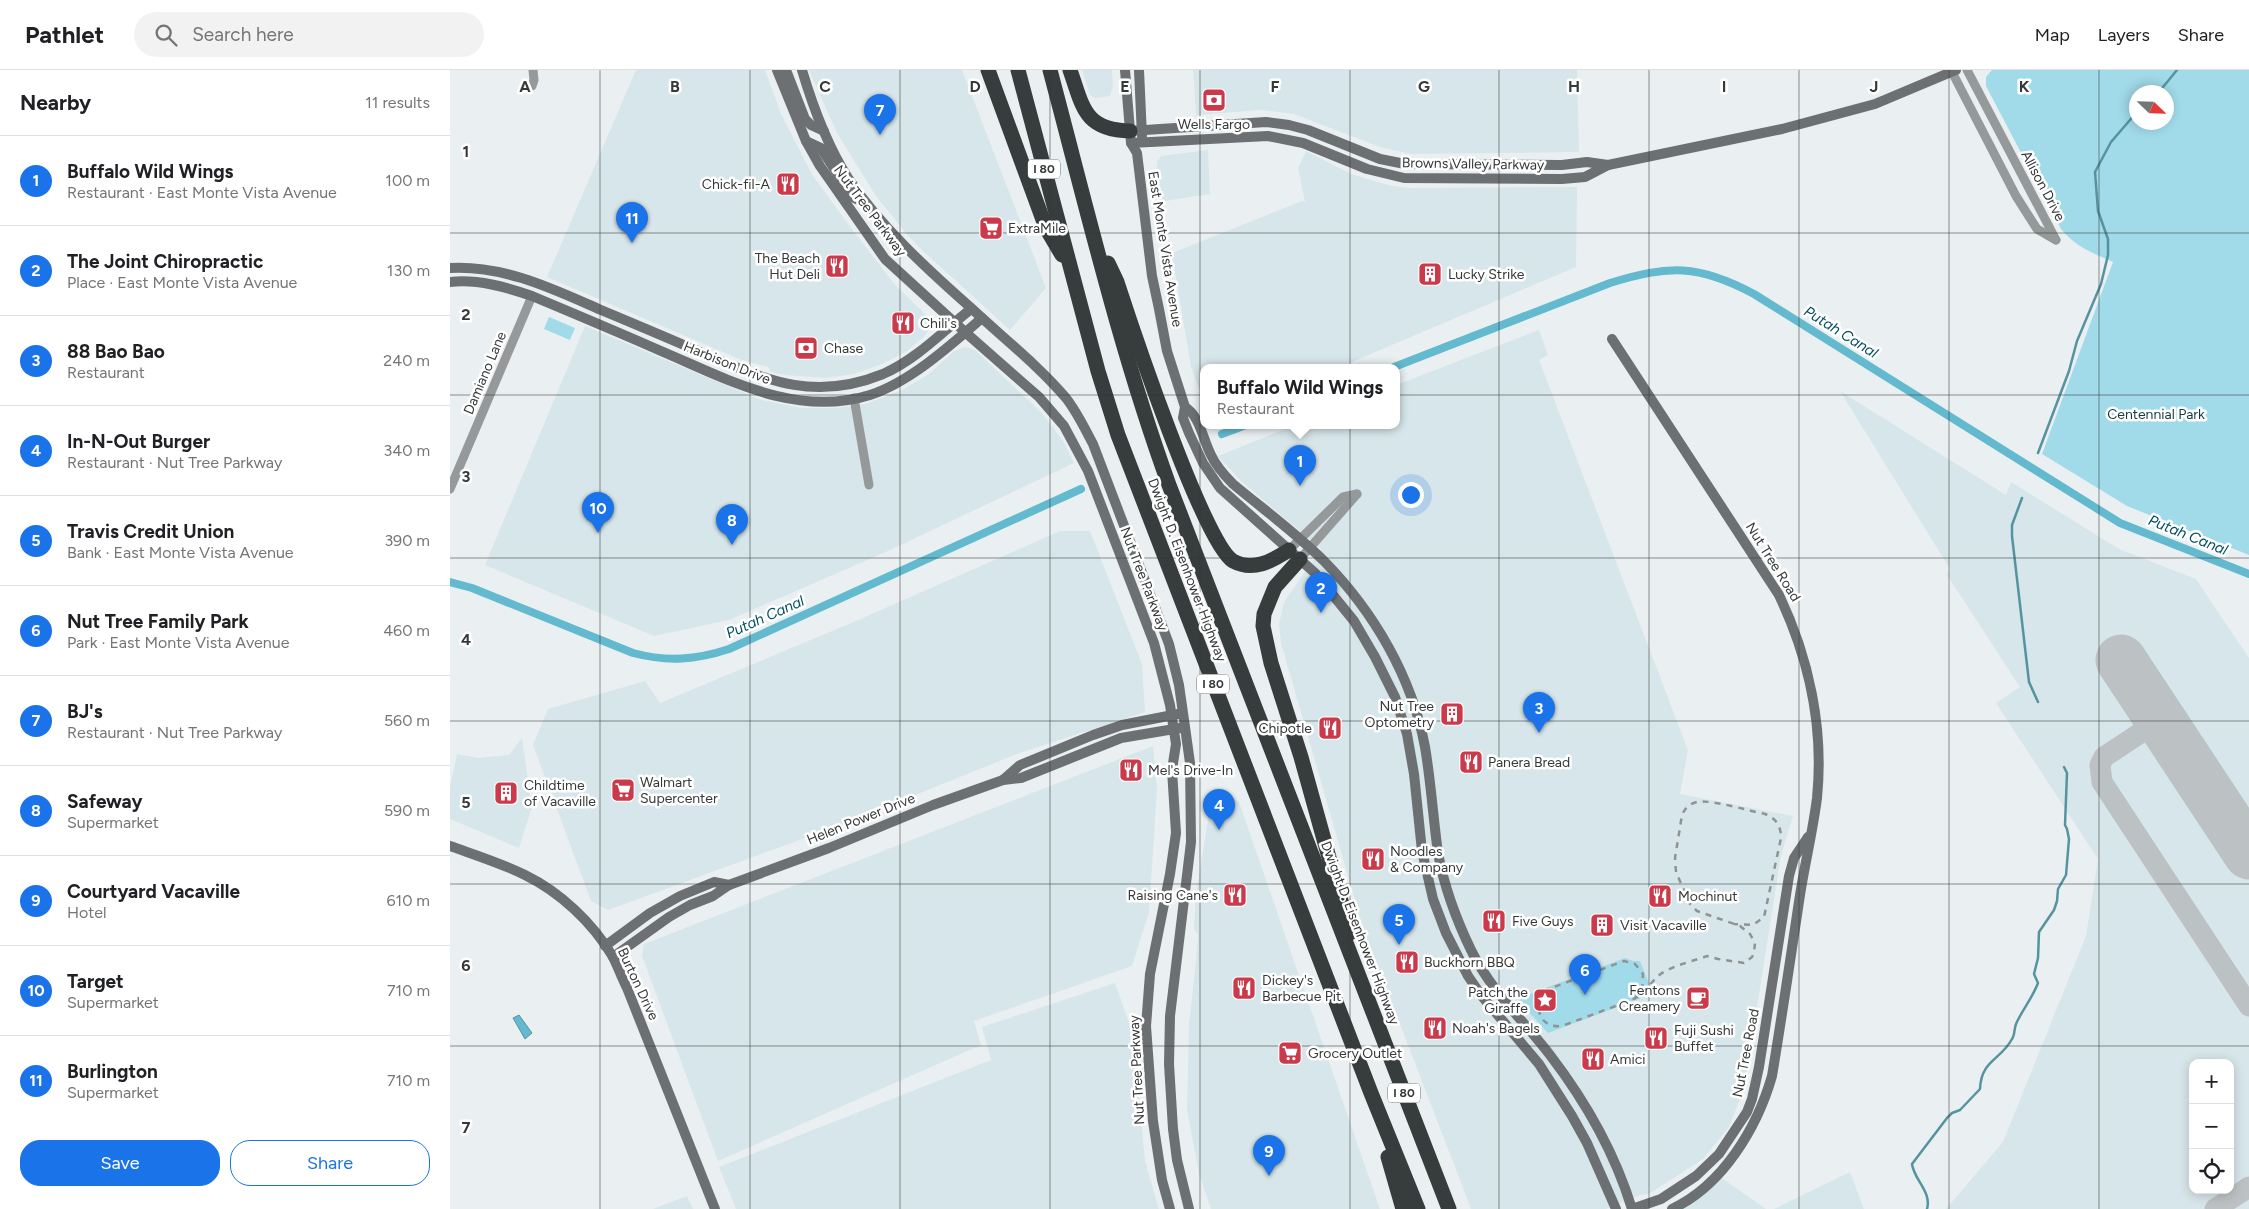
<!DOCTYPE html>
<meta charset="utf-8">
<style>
:root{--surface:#fff;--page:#f2f2f2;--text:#202124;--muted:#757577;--line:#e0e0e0;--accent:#1a73e8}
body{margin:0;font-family:Figtree,sans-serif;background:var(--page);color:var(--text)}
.controls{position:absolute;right:15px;bottom:15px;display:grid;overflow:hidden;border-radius:10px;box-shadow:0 2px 12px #0003}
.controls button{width:45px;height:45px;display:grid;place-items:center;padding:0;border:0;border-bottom:1px solid var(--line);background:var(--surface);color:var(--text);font:25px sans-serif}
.compass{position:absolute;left:1679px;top:15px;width:45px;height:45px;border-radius:50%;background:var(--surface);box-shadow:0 2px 12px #0003;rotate:113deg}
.you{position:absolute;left:960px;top:424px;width:18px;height:18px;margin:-12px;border:4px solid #fff;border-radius:50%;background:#1a73e8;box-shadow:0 0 0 8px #1a73e833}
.badge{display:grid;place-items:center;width:32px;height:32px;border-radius:50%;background:var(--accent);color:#fff;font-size:16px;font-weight:700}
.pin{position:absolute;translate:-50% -41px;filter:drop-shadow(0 1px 2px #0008)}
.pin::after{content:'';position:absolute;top:26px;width:18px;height:15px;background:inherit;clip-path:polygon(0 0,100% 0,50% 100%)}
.popup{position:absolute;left:750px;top:294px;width:200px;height:65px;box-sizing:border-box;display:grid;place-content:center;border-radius:10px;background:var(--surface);filter:drop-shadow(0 1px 4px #0005);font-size:16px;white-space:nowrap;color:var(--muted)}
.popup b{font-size:19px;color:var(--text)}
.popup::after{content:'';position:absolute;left:50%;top:100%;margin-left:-10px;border:10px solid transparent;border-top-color:var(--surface)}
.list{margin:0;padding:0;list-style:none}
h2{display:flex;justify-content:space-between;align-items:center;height:65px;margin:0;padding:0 20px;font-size:21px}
h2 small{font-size:16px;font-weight:400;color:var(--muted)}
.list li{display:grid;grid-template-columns:32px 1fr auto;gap:15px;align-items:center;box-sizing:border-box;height:90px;padding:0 20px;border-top:1px solid var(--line)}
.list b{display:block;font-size:19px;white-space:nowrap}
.list p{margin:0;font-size:16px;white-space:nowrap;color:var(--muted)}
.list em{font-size:16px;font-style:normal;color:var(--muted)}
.actions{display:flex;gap:10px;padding:15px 20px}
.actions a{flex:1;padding:11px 0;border:1px solid var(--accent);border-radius:20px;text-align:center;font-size:18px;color:var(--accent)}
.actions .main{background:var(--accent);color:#fff}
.icon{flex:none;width:28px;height:28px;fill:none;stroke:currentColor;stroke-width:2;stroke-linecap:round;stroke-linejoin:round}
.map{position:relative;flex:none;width:1799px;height:1139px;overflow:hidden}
header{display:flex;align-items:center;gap:30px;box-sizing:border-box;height:70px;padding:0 25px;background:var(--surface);border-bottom:1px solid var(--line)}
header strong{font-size:24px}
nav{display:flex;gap:28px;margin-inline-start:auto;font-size:18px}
.search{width:350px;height:45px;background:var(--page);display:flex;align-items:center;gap:12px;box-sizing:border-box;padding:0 18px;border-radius:28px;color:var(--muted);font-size:19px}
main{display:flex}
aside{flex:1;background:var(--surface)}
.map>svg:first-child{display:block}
.built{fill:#d7e6ea;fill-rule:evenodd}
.green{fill:#a1dae9;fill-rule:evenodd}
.water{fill:#63b9ce;stroke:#5693a1}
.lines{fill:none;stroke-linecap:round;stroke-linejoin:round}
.stream{stroke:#5693a1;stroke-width:2.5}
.canal{stroke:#63b9ce;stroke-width:8}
.taxiway{stroke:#bcc2c3;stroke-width:21}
.runway{stroke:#bcc2c3;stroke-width:51}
.street{stroke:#96999a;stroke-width:9}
.secondary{stroke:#6d7072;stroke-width:10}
.highway{stroke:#373c3d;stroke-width:15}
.rail{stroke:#8f9394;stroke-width:2.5;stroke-dasharray:6 6;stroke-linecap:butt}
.grid{fill:none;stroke:#363939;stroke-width:1;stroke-opacity:0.55}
.labels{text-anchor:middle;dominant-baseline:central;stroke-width:5;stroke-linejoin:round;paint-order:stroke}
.shield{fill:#fff;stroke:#727474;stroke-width:1}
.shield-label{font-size:12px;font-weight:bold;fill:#363939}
.poi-label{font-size:14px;fill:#363939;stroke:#fff;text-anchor:start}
.street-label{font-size:14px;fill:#363939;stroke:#fff}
.park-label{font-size:14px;fill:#123b44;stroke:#fff}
.water-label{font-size:15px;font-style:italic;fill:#004f5e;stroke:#fff}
.grid-label{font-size:16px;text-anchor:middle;font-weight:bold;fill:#363939;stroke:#fff;stroke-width:5;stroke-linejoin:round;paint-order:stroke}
</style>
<header>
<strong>Pathlet</strong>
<div class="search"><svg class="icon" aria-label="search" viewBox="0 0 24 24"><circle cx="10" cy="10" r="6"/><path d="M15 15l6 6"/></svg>Search here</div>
<nav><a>Map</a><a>Layers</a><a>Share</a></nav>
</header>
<main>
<aside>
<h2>Nearby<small>11 results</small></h2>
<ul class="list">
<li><span class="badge">1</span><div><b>Buffalo Wild Wings</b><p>Restaurant · East Monte Vista Avenue</p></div><em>100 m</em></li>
<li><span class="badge">2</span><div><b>The Joint Chiropractic</b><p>Place · East Monte Vista Avenue</p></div><em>130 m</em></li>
<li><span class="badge">3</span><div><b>88 Bao Bao</b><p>Restaurant</p></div><em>240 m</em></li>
<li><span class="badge">4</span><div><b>In-N-Out Burger</b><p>Restaurant · Nut Tree Parkway</p></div><em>340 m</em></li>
<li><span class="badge">5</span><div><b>Travis Credit Union</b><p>Bank · East Monte Vista Avenue</p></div><em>390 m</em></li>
<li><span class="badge">6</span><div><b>Nut Tree Family Park</b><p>Park · East Monte Vista Avenue</p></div><em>460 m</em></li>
<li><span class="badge">7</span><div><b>BJ's</b><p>Restaurant · Nut Tree Parkway</p></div><em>560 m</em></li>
<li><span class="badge">8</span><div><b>Safeway</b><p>Supermarket</p></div><em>590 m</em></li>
<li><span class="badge">9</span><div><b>Courtyard Vacaville</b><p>Hotel</p></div><em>610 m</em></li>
<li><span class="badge">10</span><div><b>Target</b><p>Supermarket</p></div><em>710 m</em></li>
<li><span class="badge">11</span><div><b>Burlington</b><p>Supermarket</p></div><em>710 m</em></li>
</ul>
<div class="actions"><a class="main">Save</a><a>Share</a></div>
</aside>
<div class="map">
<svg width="1799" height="1139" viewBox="0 0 1799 1139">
<rect width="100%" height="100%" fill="#eaf0f2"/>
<g class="built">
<path d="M186,0H315L331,44L363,106L401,158L446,216L478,247L480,258L474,267L454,283L430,295L404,304L376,308L335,305L321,302L318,297L289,289L97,207Z"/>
<path d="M359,0H512L596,218L560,260L473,181L455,162L426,126L387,63Z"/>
<path d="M632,0H662L663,16L660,26L645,28L640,25Z"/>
<path d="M743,0H1127L1129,82L961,84L930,77L844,44L811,40L746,45Z"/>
<path d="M758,80L760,124L709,132L707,101V92L711,86Z"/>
<path d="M856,81L901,104L938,115L958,118L1127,117L1126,197L890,297H754V332L741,297L722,183L852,131L855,132L848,98Z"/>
<path d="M135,256L311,330L352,338H386L415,334L452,320L479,304L504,281L515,277L525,280L592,343L613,371L624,393L438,481L279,550L204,566L35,495Z"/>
<path d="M1089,260L1098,285L1089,290L1238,680L1230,724L1343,746L1331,786L1294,1019L1279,1057L1253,1089L1199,1124L1190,1125L1156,1139H1021L913,858L831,573L829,554L834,532L871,479L791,411L768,386L845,355H946V315Z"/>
<path d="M1390,321L1556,425L1561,412L1669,479L1746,509L1799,588V1139H1496L1553,1072L1636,866L1648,789L1546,633L1570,617L1497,505L1500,499ZM1743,993H1780V1120H1743Z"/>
<path d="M610,461H640L692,594L695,642L567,684L391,755L158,840L141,831L83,675L98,639L195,611L210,633L406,551Z"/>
<path d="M72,668L82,737L69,778L0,749V717L7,684L28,688L59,685Z"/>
<path d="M703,676L707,720L699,842L682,896L524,951L531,975L268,1091L192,886L194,874Z"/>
<path d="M781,727L789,732L930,1139H761L749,1104L737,1040L739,955L746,890L748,865L744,858L746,824L760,738L764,732Z"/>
<path d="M665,913L683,964L695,1091L709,1139H286L269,1097L541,990L532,957Z"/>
<path d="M1400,1102L1414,1139H1324Z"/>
<path d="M1266,1104L1316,1139H1224Z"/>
<path d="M237,1126L243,1139H203Z"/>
</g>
<g class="green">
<path d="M1542,0H1799V485L1677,436L1592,384L1663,192C1641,182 1627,178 1611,159L1536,16V7ZM1716,22V52H1686V22Z"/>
<path d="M99,247L125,258L120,270L94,259Z"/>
<path d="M1175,888L1183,891H1190L1200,916L1192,924L1194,927L1098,963L1067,929Z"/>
</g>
<path class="water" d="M69,945L82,963L75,969L63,948Z"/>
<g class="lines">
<g class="stream">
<path d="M1709,22L1727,0"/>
<path d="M1588,383L1619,301L1627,271L1651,214L1658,185V169L1648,141L1645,102L1661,72L1686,43"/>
<path d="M1572,428L1562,455V466L1579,612L1588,632"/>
<path d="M1477,1139C1482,1122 1464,1110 1462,1094L1497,1048L1502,1043L1510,1040L1530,1019C1531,990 1551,990 1562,969C1565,965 1564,959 1566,954C1572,940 1582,929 1588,913L1584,904L1588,888L1589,862L1604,840L1607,831L1608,819L1616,805L1619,769L1617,759L1615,755L1617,703L1614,697"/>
</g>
<g class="canal">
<path d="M944,297L1160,213C1219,195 1248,194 1304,224L1670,453L1799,504"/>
<path d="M772,364L796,355"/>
<path d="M0,512L22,518L183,583C217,592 246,590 279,579L631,419"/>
</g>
<g class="taxiway">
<path d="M1710,650L1654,687L1650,695L1652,712L1799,936"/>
<path d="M1765,1139L1799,1117"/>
</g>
<path class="runway" d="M1671,590L1799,784"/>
<g class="street">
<path d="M1517,0L1606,170"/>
<path d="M1502,2L1566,126L1587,159L1606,170"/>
<path d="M82,16L84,10L83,0"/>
<path d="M404,328L419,415"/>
<path d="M0,419L82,226"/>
<path d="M839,480L893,427L907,424"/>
<path d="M850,489L907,424"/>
</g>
<g class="secondary">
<path d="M327,0L356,71L370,96L435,189L515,262L589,327L614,356L638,401L704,573L720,635L726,674L722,700L726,763L720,804L700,904L696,956L703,1051L712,1110L720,1139"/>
<path d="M336,0L355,49L361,55L374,61"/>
<path d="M352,0C363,37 377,75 398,108C431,157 476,198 520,237C552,267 588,295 616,328C627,342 635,359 643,374L719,574L729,615L735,657L740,693L741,772L720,946L719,994L723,1059L727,1090L739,1139"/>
<path d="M675,0L681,73L687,83L702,206L709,239L717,281L735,337L733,348L739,363L753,393L770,418L865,503L904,551L925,587L945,627L957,664L964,704L972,781L983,829L996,863L1018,906L1031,925L1089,994L1122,1046L1137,1073L1166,1139"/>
<path d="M689,0L692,66"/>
<path d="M680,61L816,52L839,55L858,60L930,89L955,94L1112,95L1137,92L1158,95"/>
<path d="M356,71L371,78L402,127L415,133"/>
<path d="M681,73L818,66L853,73L917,99L954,108L1112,109L1135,107L1158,95L1332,59L1425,34L1506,0"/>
<path d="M0,198C54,195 103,219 151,240C187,255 223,270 259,286C320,312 367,331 433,304C467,289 493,261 521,239"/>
<path d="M0,212C28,209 56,217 82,226C125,244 168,262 211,281C277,309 346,348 420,325C460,312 501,275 532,248"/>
<path d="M1162,269L1329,525C1359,588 1374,658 1367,728C1363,760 1355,793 1350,825C1341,885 1332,946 1322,1006C1307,1058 1273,1115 1222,1139"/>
<path d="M735,337C750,346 753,370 761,385C766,396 774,405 783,414C813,439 846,463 874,491C924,542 962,607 975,677C981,712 983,747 988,783C994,816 1006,849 1021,880C1041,921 1073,950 1100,985C1136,1032 1165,1083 1182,1139"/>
<path d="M553,710L570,695L643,665L672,655L728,644"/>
<path d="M0,776C25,785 51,793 75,805C110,822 143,853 163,887C168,897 172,908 177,918L265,1139"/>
<path d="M155,876L200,843L230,826L264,812L279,815"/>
<path d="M163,887L219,847L240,835L263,826L279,815L379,778L483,735L553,710L571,708L671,668L730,658"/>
<path d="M1182,1139L1211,1129L1246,1106L1269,1084L1297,1042L1302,1029L1309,997L1339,806L1344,788L1358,767"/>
</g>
<g class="highway">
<path d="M538,0L596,158L612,185"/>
<path d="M568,0L648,301L668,365L921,1023L968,1139"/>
<path d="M600,0C637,139 670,280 719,415L999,1139"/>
<path d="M620,0C633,37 634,60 680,61"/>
<path d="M658,193L667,212C681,255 754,474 783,491C803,502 822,491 839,480"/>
<path d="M850,489L825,517L814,544L813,556L821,593L851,687L900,863"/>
<path d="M938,1087L953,1139"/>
</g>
<path class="rail" d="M1184,929L1192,920L1193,904L1185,894L1174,891L1096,920C1082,935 1089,959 1112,956L1179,931C1199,923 1198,913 1212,903C1225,895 1243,891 1257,886L1268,889L1294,893L1302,887L1304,883L1305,873L1300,864L1290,856L1247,841L1240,834L1226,802L1225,788L1232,745C1235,738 1239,734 1247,732C1261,729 1299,741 1315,744C1326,748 1331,756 1331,768L1314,847L1303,855L1284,854"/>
</g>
<path class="grid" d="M150,0V1139M300,0V1139M450,0V1139M600,0V1139M750,0V1139M900,0V1139M1049,0V1139M1199,0V1139M1349,0V1139M1499,0V1139M1649,0V1139M0,163H1799M0,325H1799M0,488H1799M0,651H1799M0,814H1799M0,976H1799"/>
<defs>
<g id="bank-square" transform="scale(1.25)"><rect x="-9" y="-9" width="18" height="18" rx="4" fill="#ca3a4b" stroke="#fff"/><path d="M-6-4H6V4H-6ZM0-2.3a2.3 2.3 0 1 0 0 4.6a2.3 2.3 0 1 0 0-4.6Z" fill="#fff"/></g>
<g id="restaurant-square" transform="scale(1.25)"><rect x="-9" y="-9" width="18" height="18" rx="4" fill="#ca3a4b" stroke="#fff"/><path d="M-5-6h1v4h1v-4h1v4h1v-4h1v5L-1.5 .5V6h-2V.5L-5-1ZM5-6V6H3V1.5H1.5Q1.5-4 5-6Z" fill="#fff"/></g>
<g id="supermarket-square" transform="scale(1.25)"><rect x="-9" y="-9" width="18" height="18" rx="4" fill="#ca3a4b" stroke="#fff"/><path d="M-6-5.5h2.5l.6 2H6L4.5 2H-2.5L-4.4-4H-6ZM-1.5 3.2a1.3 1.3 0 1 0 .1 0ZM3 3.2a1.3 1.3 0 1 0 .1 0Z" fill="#fff"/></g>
<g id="building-square" transform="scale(1.25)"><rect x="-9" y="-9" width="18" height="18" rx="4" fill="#ca3a4b" stroke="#fff"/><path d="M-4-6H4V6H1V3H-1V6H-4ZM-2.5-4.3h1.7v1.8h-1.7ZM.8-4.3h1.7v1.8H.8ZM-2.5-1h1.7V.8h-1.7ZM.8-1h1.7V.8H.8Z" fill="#fff"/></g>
<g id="cafe-square" transform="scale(1.25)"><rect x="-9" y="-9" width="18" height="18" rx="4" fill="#ca3a4b" stroke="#fff"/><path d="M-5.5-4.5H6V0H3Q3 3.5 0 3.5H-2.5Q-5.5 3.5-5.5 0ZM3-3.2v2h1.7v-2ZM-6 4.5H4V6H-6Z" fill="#fff"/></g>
<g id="sight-square" transform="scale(1.25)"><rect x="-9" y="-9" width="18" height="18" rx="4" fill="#ca3a4b" stroke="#fff"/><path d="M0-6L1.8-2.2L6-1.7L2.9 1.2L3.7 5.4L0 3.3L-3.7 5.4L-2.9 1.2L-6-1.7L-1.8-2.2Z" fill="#fff"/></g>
</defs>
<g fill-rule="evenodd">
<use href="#bank-square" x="764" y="30"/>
<use href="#restaurant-square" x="338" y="114"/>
<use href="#supermarket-square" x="541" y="158"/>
<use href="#restaurant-square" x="387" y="196"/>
<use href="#building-square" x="980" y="204"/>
<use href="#restaurant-square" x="453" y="253"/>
<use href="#bank-square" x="356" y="278"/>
<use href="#building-square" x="1002" y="644"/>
<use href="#restaurant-square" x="880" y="658"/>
<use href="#restaurant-square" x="1021" y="692"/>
<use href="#restaurant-square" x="681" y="700"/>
<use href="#supermarket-square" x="173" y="720"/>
<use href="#building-square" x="56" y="723"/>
<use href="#restaurant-square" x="923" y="789"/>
<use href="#restaurant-square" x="785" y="825"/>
<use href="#restaurant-square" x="1210" y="826"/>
<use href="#restaurant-square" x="1044" y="851"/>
<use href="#building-square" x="1152" y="855"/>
<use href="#restaurant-square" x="957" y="892"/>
<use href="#restaurant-square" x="794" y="918"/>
<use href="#cafe-square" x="1248" y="928"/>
<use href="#sight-square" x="1095" y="930"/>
<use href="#restaurant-square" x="985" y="958"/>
<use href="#restaurant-square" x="1206" y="968"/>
<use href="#supermarket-square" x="840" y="983"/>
<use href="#restaurant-square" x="1143" y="989"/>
</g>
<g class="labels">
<g class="shield">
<rect x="578" y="89.5" width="32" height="19" rx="4"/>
<rect x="747" y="604.5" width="32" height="19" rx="4"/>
<rect x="938" y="1013.5" width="32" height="19" rx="4"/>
</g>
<g class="shield-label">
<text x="594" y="99">I 80</text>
<text x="763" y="614">I 80</text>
<text x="954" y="1023">I 80</text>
</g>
<g class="poi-label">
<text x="764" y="54" text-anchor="middle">Wells Fargo</text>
<text x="320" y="114" text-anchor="end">Chick-fil-A</text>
<text x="558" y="158">ExtraMile</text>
<text x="370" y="188" text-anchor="end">The Beach<tspan x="370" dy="16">Hut Deli</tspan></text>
<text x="998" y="204">Lucky Strike</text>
<text x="470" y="253">Chili's</text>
<text x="374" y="278">Chase</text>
<text x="984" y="636" text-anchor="end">Nut Tree<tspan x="984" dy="16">Optometry</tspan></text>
<text x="862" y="658" text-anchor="end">Chipotle</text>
<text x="1038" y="692">Panera Bread</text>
<text x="698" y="700">Mel's Drive-In</text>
<text x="190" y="712">Walmart<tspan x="190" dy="16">Supercenter</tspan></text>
<text x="74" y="715">Childtime<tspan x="74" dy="16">of Vacaville</tspan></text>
<text x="940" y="781">Noodles<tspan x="940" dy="16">&amp; Company</tspan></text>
<text x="768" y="825" text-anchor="end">Raising Cane's</text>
<text x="1228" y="826">Mochinut</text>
<text x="1062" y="851">Five Guys</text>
<text x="1170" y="855">Visit Vacaville</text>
<text x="974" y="892">Buckhorn BBQ</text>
<text x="812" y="910">Dickey's<tspan x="812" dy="16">Barbecue Pit</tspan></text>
<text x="1230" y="920" text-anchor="end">Fentons<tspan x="1230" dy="16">Creamery</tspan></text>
<text x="1078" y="922" text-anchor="end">Patch the<tspan x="1078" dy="16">Giraffe</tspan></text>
<text x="1002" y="958">Noah's Bagels</text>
<text x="1224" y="960">Fuji Sushi<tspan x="1224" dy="16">Buffet</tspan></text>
<text x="858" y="983">Grocery Outlet</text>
<text x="1160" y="989">Amici</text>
</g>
<g class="street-label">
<text transform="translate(1023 94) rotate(1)">Browns Valley Parkway</text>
<text transform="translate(1593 116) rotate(62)">Allison Drive</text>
<text transform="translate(420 141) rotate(53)">Nut Tree Parkway</text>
<text transform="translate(715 179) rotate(81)">East Monte Vista Avenue</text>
<text transform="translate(277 293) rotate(22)">Harbison Drive</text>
<text transform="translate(35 303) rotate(-67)">Damiano Lane</text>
<text transform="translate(1323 492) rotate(58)">Nut Tree Road</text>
<text transform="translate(737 500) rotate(69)">Dwight D. Eisenhower Highway</text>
<text transform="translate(694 509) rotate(69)">Nut Tree Parkway</text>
<text transform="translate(411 749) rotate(-22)">Helen Power Drive</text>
<text transform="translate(910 863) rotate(69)">Dwight D. Eisenhower Highway</text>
<text transform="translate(188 914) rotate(65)">Burton Drive</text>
<text transform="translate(1296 983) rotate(-79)">Nut Tree Road</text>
<text transform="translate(687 1000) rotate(-93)">Nut Tree Parkway</text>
</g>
<g class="park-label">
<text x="1706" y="344">Centennial Park</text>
</g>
<g class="water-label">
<text transform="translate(1391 262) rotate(32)">Putah Canal</text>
<text transform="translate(1738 465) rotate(22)">Putah Canal</text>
<text transform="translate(315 547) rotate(-24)">Putah Canal</text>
</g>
</g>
<g class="grid-label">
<text x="75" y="22">A</text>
<text x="225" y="22">B</text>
<text x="375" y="22">C</text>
<text x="525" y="22">D</text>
<text x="675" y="22">E</text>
<text x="825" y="22">F</text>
<text x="974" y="22">G</text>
<text x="1124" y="22">H</text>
<text x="1274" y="22">I</text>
<text x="1424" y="22">J</text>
<text x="1574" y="22">K</text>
<text x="16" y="87">1</text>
<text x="16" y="250">2</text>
<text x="16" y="412">3</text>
<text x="16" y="575">4</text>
<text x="16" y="738">5</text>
<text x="16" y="901">6</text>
<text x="16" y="1063">7</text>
</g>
</svg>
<div class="controls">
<button>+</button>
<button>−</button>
<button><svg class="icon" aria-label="locate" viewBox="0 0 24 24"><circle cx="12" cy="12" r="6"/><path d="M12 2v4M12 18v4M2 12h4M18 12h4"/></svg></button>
</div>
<svg class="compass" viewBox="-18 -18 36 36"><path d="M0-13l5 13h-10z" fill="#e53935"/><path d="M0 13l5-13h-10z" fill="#757577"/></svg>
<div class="you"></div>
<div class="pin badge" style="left:850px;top:416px">1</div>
<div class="popup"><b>Buffalo Wild Wings</b>Restaurant</div>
<div class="pin badge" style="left:871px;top:543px">2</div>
<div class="pin badge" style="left:1089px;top:663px">3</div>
<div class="pin badge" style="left:769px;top:760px">4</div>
<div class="pin badge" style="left:949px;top:875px">5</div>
<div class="pin badge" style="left:1135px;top:925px">6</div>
<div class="pin badge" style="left:430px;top:65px">7</div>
<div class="pin badge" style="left:282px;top:475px">8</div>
<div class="pin badge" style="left:819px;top:1106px">9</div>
<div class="pin badge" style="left:148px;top:463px">10</div>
<div class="pin badge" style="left:182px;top:173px">11</div>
</div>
</main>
